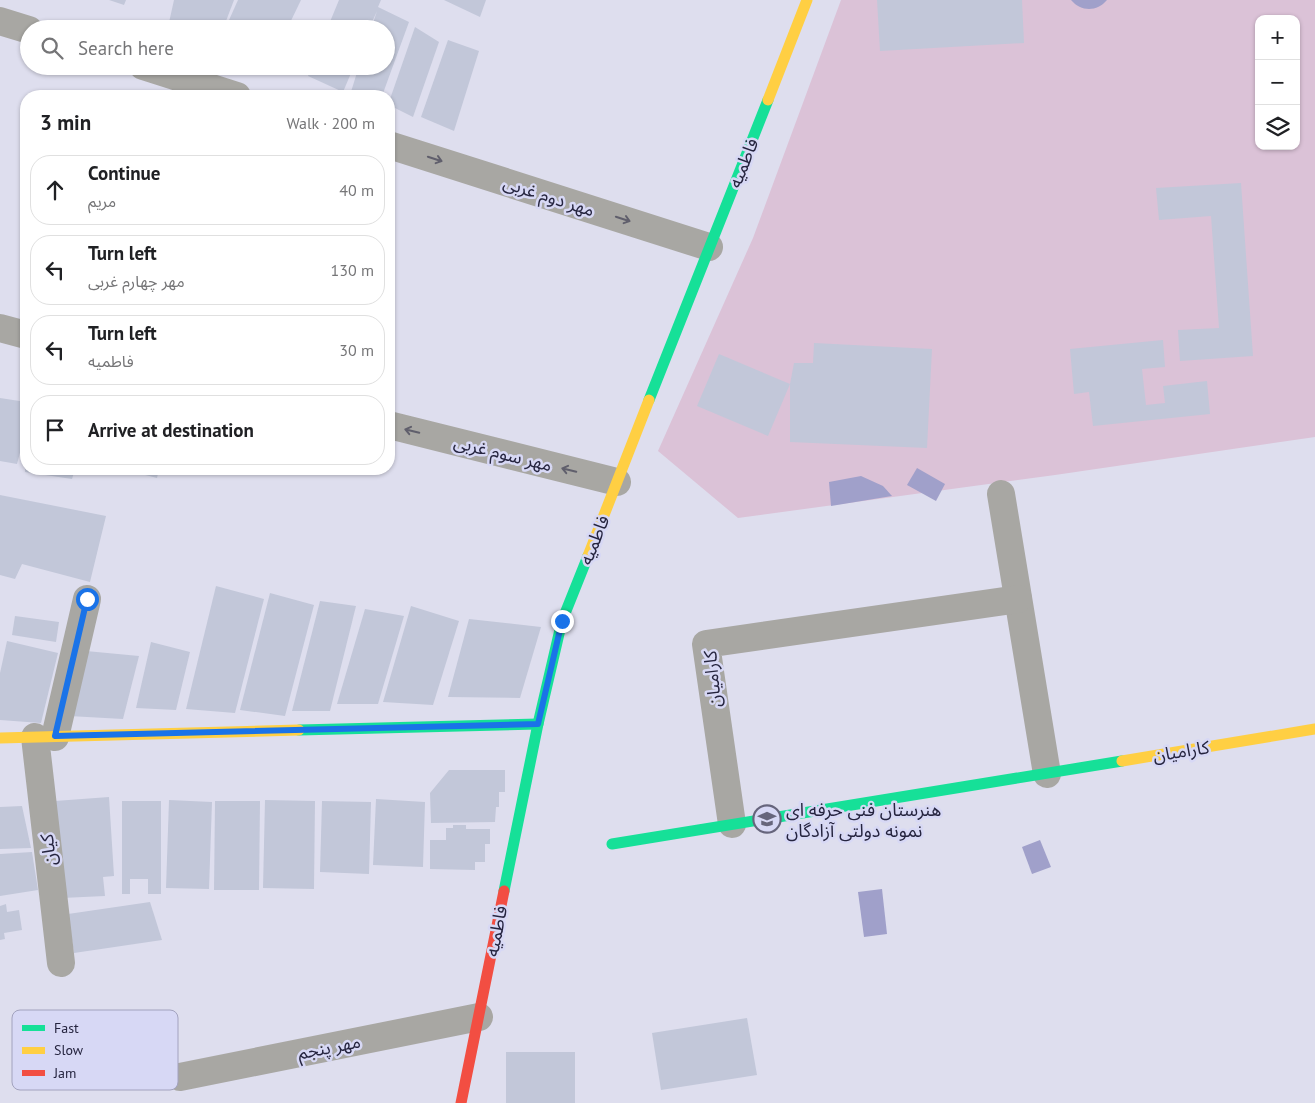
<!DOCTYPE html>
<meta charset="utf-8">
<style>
:root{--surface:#fff;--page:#f2f2f2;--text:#202124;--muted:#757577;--line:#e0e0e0}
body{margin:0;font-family:"PT Sans","Noto Sans Arabic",sans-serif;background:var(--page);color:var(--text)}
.controls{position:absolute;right:15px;top:15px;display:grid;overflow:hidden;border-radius:10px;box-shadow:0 1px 4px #0004}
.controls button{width:45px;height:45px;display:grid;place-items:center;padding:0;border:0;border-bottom:1px solid var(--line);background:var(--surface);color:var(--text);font:25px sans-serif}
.stop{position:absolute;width:15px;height:15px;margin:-11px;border:4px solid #1a73e8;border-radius:50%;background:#fff}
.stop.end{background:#1a73e8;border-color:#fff;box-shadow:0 1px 5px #0008}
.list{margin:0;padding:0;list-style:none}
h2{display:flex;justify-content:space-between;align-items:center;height:65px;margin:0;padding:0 20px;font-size:21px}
h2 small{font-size:16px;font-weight:400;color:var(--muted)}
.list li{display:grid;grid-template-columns:32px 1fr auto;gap:15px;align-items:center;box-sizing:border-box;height:70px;margin:0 10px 10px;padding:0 10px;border:1px solid var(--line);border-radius:20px}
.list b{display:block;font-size:19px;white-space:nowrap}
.list p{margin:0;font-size:16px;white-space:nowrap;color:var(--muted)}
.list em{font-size:16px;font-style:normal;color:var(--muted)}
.icon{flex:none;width:28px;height:28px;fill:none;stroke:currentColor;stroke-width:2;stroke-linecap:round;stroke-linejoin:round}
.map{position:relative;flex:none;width:1315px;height:1103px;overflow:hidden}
.search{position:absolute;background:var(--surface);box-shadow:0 1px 4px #0004;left:20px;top:20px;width:375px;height:55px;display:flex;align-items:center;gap:12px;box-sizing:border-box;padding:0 18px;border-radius:28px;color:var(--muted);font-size:19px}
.panel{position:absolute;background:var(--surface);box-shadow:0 1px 4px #0004;left:20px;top:90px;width:375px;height:385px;border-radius:20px}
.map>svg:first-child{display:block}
.green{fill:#dbc2d7;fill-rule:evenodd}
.water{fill:#a0a0ca}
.building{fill:#c2c7d9}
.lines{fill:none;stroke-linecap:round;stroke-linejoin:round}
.street{stroke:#a8a7a3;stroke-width:28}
.fast{stroke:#16e098;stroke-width:11}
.slow{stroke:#ffcf43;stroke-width:11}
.jam{stroke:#f24e42;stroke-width:11}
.oneway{stroke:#605f6c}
.route{stroke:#1a73e8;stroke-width:6}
.labels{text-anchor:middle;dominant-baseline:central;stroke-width:5;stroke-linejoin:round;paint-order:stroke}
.street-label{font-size:18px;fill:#25243f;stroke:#d7d8f5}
.poi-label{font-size:18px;fill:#25243f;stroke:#d7d8f5;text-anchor:start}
.key{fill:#d7d8f5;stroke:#a2a2be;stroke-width:1}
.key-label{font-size:14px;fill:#25243f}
</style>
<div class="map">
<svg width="1315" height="1103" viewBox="0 0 1315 1103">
<rect width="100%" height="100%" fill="#dedeee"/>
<path class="green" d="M841,0H1315V437L1055,475L738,518L658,451L753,238ZM1259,19H1296V146H1259Z"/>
<g class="water">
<path d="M1071,0H1107C1097,12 1081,12 1071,0Z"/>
<path d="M917,468L945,484L936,501L907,485Z"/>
<path d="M861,476L883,486L892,496L831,506L829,482Z"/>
<path d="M1040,840L1051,867L1032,874L1022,847Z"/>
<path d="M882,889L887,934L864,937L858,892Z"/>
</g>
<g class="building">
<path d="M109,0H126L124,5Z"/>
<path d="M174,0H234L223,29H172L168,27Z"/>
<path d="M238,0H301L287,29H225Z"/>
<path d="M339,0H381L378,7L409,22L382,96H353L350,95L359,66H386V29H371L377,11L369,29H327Z"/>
<path d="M444,0H486L480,17Z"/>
<path d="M877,0H1022L1024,43L880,51Z"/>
<path d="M415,27L439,42L413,117L389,105V102Z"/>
<path d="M448,40L479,51L454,131L421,117Z"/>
<path d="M312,66H354L343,92L308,76Z"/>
<path d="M1241,183L1253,356L1180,361L1178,330L1219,328L1211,216L1159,220L1156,188Z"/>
<path d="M1163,340L1165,367L1142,369L1146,405L1165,403L1163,386L1207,381L1210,414L1093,426L1089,392L1074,394L1070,349Z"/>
<path d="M814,343L932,349L927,448L790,442V384L794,363H813Z"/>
<path d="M719,354L790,384L768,436L697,406Z"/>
<path d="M0,398L26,402V430L17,464L0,461Z"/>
<path d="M25,469H75L72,479L25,472Z"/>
<path d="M122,469H159L157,478Z"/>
<path d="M0,495L106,516L90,582L22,564L15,579L0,575Z"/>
<path d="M216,586L264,599L235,713L186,709Z"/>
<path d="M270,593L314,605L285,716L240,710Z"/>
<path d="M320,601L356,606L330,711H292Z"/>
<path d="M411,606L459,621L433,705L383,702Z"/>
<path d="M365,609L404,616L378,704H337Z"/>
<path d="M15,616L59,622L56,642L12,635Z"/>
<path d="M469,619L541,627L520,698L448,697Z"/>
<path d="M7,641L58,653L41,723L0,720V673Z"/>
<path d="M151,642L190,652L176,710L136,708Z"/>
<path d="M86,651L139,656L123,719L69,716Z"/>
<path d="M449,770H505V792H499V807H496L495,822L431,823L430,793Z"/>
<path d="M109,797L114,876L103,877L105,896L62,898L55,801Z"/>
<path d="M376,799L425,802L423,867L373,865Z"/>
<path d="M169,800L212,802L209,889L166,888Z"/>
<path d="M265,800L315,801L314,889L263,888Z"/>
<path d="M122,801H161V894H148V879H130V894H122Z"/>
<path d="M215,801H260L259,890H214Z"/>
<path d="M322,801L371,802L369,874L320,872Z"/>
<path d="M22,806L31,848L0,849V807Z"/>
<path d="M453,825H466V829H490V844H485V862H475V870L430,869V840H446V828H453Z"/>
<path d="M32,852L38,890L0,896V854Z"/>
<path d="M150,902L162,940L74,953L68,914Z"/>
<path d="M6,904L7,912L19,910L22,930L4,933L5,939L0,940V906Z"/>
<path d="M747,1018L757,1075L661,1090L652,1033Z"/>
<rect x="506" y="1052" width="69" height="51"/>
</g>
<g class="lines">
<g class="street">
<path d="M0,21L29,30"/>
<path d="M143,66L237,96"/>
<path d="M389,145L709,247"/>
<path d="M0,328L26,335"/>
<path d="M389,425L617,482"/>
<path d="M1001,494L1047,774"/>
<path d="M35,737L61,963"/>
<path d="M55,737L87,599"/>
<path d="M732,824L706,644L1018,599"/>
<path d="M180,1077L479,1017"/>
</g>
<g class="fast">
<path d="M649,400L768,100"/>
<path d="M299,730L538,724"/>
<path d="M612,844L1122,761"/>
<path d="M504,891L538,724L562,621L588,556"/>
</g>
<g class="slow">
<path d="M768,100L807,0"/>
<path d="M588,556L649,400"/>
<path d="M0,738L299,730"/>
<path d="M1122,761L1315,729"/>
</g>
<path class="jam" d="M461,1103L504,891"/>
</g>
<defs><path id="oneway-shaft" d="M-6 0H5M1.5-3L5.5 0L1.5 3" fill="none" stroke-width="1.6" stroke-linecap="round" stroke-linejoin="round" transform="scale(1.25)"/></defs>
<g class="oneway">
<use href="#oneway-shaft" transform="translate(435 159) rotate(18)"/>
<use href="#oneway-shaft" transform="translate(623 219) rotate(18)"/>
<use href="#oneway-shaft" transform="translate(412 431) rotate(-166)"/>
<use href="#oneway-shaft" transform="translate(569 470) rotate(-166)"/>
</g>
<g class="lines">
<path class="route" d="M87,599L55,736L538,724L562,621"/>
</g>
<defs>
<g id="school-ring" transform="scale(1.4375)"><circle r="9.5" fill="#d7d8f5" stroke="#66657c" stroke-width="1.5"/><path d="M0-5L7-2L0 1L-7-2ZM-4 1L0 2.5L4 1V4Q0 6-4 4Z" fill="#66657c"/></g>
</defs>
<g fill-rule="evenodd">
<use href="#school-ring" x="767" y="819"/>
</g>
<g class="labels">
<g class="street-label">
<text transform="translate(743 163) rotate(-68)">فاطمیه</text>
<text transform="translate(549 196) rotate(18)">مهر دوم غربی</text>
<text transform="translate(503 453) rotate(14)">مهر سوم غربی</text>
<text transform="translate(594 540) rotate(-68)">فاطمیه</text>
<text transform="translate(712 679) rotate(-95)">کارامیان</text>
<text transform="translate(1181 751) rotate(-9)">کارامیان</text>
<text transform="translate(48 850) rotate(-97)">کیان</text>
<text transform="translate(496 931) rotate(-79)">فاطمیه</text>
<text transform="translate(329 1047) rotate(-11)">مهر پنجم</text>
</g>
<g class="poi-label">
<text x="786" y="809">هنرستان فنی حرفه ای<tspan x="786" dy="21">نمونه دولتی آزادگان</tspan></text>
</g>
</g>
<rect x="12" y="1010" width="166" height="80" rx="8" class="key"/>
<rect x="22" y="1025" width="23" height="6" fill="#16e098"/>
<rect x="22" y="1047" width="23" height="7" fill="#ffcf43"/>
<rect x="22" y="1070" width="23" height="6" fill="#f24e42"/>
<g class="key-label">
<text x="54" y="1033">Fast</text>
<text x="54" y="1055">Slow</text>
<text x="54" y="1078">Jam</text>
</g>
</svg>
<div class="controls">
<button>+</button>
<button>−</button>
<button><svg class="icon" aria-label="layers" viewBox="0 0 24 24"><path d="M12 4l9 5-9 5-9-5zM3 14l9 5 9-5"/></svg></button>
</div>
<div class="stop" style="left:87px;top:599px"></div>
<div class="stop end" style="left:562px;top:621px"></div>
<div class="search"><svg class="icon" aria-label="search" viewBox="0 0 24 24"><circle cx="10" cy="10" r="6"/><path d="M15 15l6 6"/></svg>Search here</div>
<section class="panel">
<h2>3 min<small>Walk · 200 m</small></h2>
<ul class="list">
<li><svg class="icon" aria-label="ahead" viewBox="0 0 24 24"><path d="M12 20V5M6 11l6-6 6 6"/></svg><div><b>Continue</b><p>مریم</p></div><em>40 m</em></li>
<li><svg class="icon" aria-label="left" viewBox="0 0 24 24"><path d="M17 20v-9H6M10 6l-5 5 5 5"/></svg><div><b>Turn left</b><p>مهر چهارم غربی</p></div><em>130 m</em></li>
<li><svg class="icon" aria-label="left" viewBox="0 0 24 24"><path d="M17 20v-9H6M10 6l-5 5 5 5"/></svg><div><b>Turn left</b><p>فاطمیه</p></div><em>30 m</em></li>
<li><svg class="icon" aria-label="arrive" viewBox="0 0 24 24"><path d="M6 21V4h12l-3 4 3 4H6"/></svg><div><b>Arrive at destination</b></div></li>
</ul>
</section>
</div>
